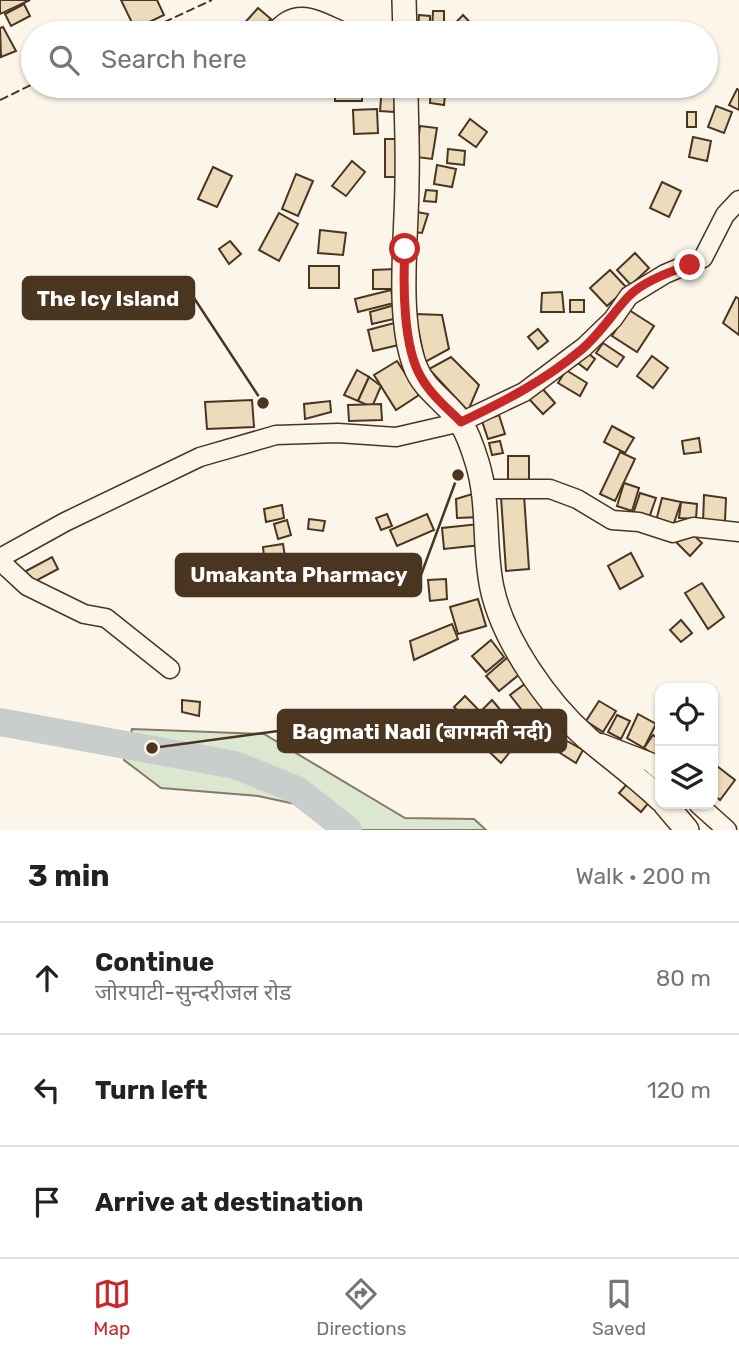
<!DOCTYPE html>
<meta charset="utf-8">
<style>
:root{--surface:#fff;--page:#f2f2f2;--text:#222;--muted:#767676;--line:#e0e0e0;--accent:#c62828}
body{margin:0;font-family:Rubik,"Noto Sans Devanagari",sans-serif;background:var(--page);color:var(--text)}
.controls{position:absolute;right:21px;bottom:21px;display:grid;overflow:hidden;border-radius:14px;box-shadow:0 2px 5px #0004}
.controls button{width:63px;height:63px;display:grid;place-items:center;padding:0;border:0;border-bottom:2px solid var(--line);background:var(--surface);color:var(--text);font:35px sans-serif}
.stop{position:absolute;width:21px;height:21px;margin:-16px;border:5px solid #c62828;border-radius:50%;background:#fff}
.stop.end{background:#c62828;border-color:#fff;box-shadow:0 2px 7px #0008}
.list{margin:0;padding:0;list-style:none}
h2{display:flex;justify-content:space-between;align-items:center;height:91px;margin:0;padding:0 28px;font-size:30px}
h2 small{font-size:23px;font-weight:400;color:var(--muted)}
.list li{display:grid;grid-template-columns:46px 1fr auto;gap:21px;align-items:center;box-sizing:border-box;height:112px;padding:0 28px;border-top:2px solid var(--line)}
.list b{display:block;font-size:26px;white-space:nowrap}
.list p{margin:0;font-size:23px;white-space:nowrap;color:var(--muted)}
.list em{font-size:23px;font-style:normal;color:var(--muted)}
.icon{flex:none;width:38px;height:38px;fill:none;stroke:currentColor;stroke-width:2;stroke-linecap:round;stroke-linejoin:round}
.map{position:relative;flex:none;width:739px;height:830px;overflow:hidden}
.search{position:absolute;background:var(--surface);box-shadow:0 2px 5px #0004;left:21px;right:21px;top:21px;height:77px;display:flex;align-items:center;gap:18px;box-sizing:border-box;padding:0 24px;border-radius:38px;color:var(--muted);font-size:26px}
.sheet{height:427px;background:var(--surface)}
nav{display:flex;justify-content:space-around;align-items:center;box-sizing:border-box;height:98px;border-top:2px solid var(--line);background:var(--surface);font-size:19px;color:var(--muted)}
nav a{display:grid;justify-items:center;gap:4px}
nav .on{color:var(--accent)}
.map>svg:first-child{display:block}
.green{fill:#dce7d0;stroke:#887966;stroke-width:2}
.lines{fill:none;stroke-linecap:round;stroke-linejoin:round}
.river{stroke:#c9cecd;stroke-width:28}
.building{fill:#ecdcbc;stroke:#4a3520;stroke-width:2}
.minor-casing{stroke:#4a3520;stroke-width:21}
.major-casing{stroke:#4a3520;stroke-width:26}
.minor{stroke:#fbf6e9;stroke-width:18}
.major{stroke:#fbf6e9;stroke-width:23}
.fence{stroke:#4a3520;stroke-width:2;stroke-dasharray:9 3.5;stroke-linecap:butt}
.route{stroke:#c62828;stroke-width:9}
.leader{fill:none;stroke:#4a3520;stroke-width:2.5}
.callout-dot{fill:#4a3520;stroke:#fbf6e9;stroke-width:2.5}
.callout{fill:#4a3520;stroke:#4a3520;stroke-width:2.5}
.callout-label{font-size:21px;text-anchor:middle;font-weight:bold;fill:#fff}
</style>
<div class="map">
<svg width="739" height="830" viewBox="0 0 739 830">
<rect width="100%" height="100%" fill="#fbf6e9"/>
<path class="green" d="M132,729L264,734L405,818L474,819L486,830H337L300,805L258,796L161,788L124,760Z"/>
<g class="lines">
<path class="river" d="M0,722L235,765L297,790L348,830"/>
</g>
<g class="building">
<path d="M0,0H30L0,14Z"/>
<path d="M121,0H157L164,15L135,29Z"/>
<path d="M24,4L30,16L11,26L5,14Z"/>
<path d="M258,8L271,19L258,33H248L241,27Z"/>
<path d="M433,11H444V31H432Z"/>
<path d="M419,15L430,16V29H418Z"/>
<path d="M463,15L477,30L474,33H446Z"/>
<path d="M3,27L16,51L1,57L0,28Z"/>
<path d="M225,86H243L244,91L229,97Z"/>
<rect x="335" y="86" width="27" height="15"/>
<path d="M382,86H396L394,112L380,111Z"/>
<path d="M431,86H446L444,105L430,103Z"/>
<path d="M737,89L739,90V110L729,105Z"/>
<path d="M716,106L732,112L724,133L708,127Z"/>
<path d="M377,109L378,133L354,134L353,110Z"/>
<rect x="687" y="112" width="9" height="15"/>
<path d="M470,119L487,132L476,147L459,135Z"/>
<path d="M420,126L437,128L432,159L416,157Z"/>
<path d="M693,137L711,141L707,161L689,157Z"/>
<rect x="385" y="139" width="12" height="38"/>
<path d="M448,149L465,151L464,165L447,163Z"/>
<path d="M352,161L365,172L346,196L332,186Z"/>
<path d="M437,165L456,169L452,187L434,184Z"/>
<path d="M213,167L232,176L217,207L198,199Z"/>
<path d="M296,174L313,181L298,216L282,209Z"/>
<path d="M662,182L681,191L669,217L650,208Z"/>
<path d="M426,190L437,191L436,202L424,201Z"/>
<path d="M417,212L428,214L422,233L414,232Z"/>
<path d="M279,213L298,224L279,261L259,250Z"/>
<path d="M320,230L346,233L343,255L318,253Z"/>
<path d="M230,241L241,254L229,264L219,249Z"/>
<path d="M635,253L649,268L631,285L617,270Z"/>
<rect x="309" y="266" width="30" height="22"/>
<path d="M395,269V289H373V270Z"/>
<path d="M610,270L627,288L607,306L590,288Z"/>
<path d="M391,290L394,303L358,312L355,299Z"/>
<path d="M562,292L564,312H541L542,293Z"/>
<path d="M736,297L739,299V335L723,323Z"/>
<rect x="570" y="300" width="14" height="12"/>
<path d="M395,305L398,318L372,324L370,312Z"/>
<path d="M629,310L654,326L637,352L612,336Z"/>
<path d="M415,314L442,315L449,349L425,362Z"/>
<path d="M398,322L403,344L373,351L368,330Z"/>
<path d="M538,329L548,341L538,349L528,337Z"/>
<path d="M603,343L624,357L617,367L596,353Z"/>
<path d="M587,352L595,359L587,370L578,363Z"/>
<path d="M652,356L668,368L653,388L637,376Z"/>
<path d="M451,357L479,385L468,411L429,369Z"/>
<path d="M397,361L419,395L396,410L374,375Z"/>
<path d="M357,370L369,377L358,401L344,395Z"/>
<path d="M566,370L587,383L580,396L558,383Z"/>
<path d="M369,377L381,386L372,407L358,401Z"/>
<path d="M541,387L555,403L543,414L529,399Z"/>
<path d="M252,400L254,427L207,429L205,402Z"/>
<path d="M330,401L331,412L305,419L304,404Z"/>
<path d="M381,404L382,420L349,421L348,405Z"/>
<path d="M499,415L505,434L488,439L482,421Z"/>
<path d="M612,426L634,438L625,453L604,442Z"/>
<path d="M699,438L701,452L684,454L682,441Z"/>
<path d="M500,441L503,453L492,455L489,443Z"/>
<path d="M620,452L635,459L615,501L600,494Z"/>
<path d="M508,456H529V482L508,481Z"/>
<path d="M624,483L639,488L632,511L617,506Z"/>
<path d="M479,492L481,517L457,518L456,499Z"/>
<path d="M640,493L656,498L649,518L633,514Z"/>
<path d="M524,495L529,569L506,571L501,497Z"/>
<path d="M704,495L726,498L725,521L703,523Z"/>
<path d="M662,498L681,502L673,526L656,521Z"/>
<path d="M681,502L697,504L696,519L679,518Z"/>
<path d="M282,505L284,518L266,522L264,509Z"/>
<path d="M387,514L392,526L381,530L376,518Z"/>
<path d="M427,514L434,530L397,546L390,530Z"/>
<path d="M309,519L325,521L323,531L308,529Z"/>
<path d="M287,520L291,535L278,539L274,524Z"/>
<path d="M479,524L481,545L444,549L442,528Z"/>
<path d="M688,530L702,543L690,556L676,542Z"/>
<path d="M283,544L286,563L265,566L263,547Z"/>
<path d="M631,553L643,576L620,589L608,566Z"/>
<path d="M52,557L58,569L32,583L26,571Z"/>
<path d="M446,579L447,599L430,601L428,580Z"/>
<path d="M702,583L724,617L708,629L685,593Z"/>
<path d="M478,599L486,626L458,634L450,607Z"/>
<path d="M681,620L692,633L681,642L670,630Z"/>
<path d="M452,624L458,639L414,660L410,641Z"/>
<path d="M491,640L504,657L486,672L472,656Z"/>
<path d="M508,657L521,673L499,691L486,676Z"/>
<path d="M526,683L545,707L529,719L510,695Z"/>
<path d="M465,696L496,728L485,739L454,707Z"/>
<path d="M182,700L200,702L199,716L182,712Z"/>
<path d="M492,700L509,720L500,728L483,709Z"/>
<path d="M599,701L616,711L603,732L586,721Z"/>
<path d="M638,714L656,724L644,748L627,738Z"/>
<path d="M617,715L630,721L621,739L608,732Z"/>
<path d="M491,733L509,753L501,763L482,745Z"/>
<path d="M653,735L660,740L659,758L644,748Z"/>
<path d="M567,741L583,750L576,763L560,753Z"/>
<path d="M713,763L735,780L720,800L713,794Z"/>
<path d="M629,782L651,800L641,812L619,793Z"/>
</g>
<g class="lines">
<g class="minor-casing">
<g id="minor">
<path d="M274,33C297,4 317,21 346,33"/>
<path d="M485,489H550L577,499L612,520L639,522L673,533L693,527L739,532"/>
<path d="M0,558L65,522L200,457L276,435L338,433L396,437L461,422L524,392L584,347L613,319L629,296L665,274L703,258L725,215L739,200"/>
<path d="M0,561L27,586L84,614L106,618L170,669"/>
<path d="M601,743L650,762L660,771"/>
<path d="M698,804L727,830"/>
</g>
</g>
<g class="major-casing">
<g id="major">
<path d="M404,0L405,33"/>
<path d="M406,86C406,118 408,149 407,181C407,235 396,316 415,366C424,391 448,402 461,423C468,434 473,449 477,462C490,504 483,546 492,588C503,640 547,703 587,738C611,758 637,777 660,799"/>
<path d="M665,804L687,830"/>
</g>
</g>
<use href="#minor" class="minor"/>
<use href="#major" class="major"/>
<g class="fence">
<path d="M141,33L212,0"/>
<path d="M0,100L33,84"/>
</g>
</g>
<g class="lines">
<path class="route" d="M405,249C403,284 403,347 421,377C431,395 447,408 461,422C505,401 544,381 581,350C600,334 612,314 628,297C643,281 670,272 690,265"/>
</g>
<path class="leader" d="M263 403L194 298M458 475L421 575M152 748L278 731"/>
<g class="callout-dot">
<circle cx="263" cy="403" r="7"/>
<circle cx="458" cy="475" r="7"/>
<circle cx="152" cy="748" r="7"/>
</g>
<g class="callout">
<rect x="23" y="277" width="171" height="42" rx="7"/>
<rect x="176" y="554" width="245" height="42" rx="7"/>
<rect x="278" y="710" width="288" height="42" rx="7"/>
</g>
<g class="callout-label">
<text x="108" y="306">The Icy Island</text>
<text x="299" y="582">Umakanta Pharmacy</text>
<text x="422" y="739">Bagmati Nadi (बागमती नदी)</text>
</g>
</svg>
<div class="controls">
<button><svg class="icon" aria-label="locate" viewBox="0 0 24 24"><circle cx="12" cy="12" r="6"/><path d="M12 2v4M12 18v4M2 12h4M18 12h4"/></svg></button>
<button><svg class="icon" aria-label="layers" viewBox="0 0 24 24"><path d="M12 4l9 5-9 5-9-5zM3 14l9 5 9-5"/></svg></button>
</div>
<div class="stop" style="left:405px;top:249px"></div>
<div class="stop end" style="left:690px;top:265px"></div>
<div class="search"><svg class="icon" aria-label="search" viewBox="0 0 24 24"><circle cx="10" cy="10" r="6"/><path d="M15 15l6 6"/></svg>Search here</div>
</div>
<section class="sheet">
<h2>3 min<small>Walk · 200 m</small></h2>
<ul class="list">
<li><svg class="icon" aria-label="ahead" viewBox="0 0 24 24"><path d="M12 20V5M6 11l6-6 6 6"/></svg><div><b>Continue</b><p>जोरपाटी-सुन्दरीजल रोड</p></div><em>80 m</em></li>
<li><svg class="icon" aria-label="left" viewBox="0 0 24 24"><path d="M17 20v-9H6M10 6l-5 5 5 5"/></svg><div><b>Turn left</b></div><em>120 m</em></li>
<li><svg class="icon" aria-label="arrive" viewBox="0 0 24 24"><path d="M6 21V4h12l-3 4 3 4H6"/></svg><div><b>Arrive at destination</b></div></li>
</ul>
</section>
<nav>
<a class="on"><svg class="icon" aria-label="map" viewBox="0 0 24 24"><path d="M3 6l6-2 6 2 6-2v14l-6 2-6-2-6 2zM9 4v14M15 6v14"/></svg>Map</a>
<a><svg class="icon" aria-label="directions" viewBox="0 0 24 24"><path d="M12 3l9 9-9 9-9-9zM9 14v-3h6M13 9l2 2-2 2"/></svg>Directions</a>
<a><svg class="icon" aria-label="saved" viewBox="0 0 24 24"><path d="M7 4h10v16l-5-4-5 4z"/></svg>Saved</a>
</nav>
